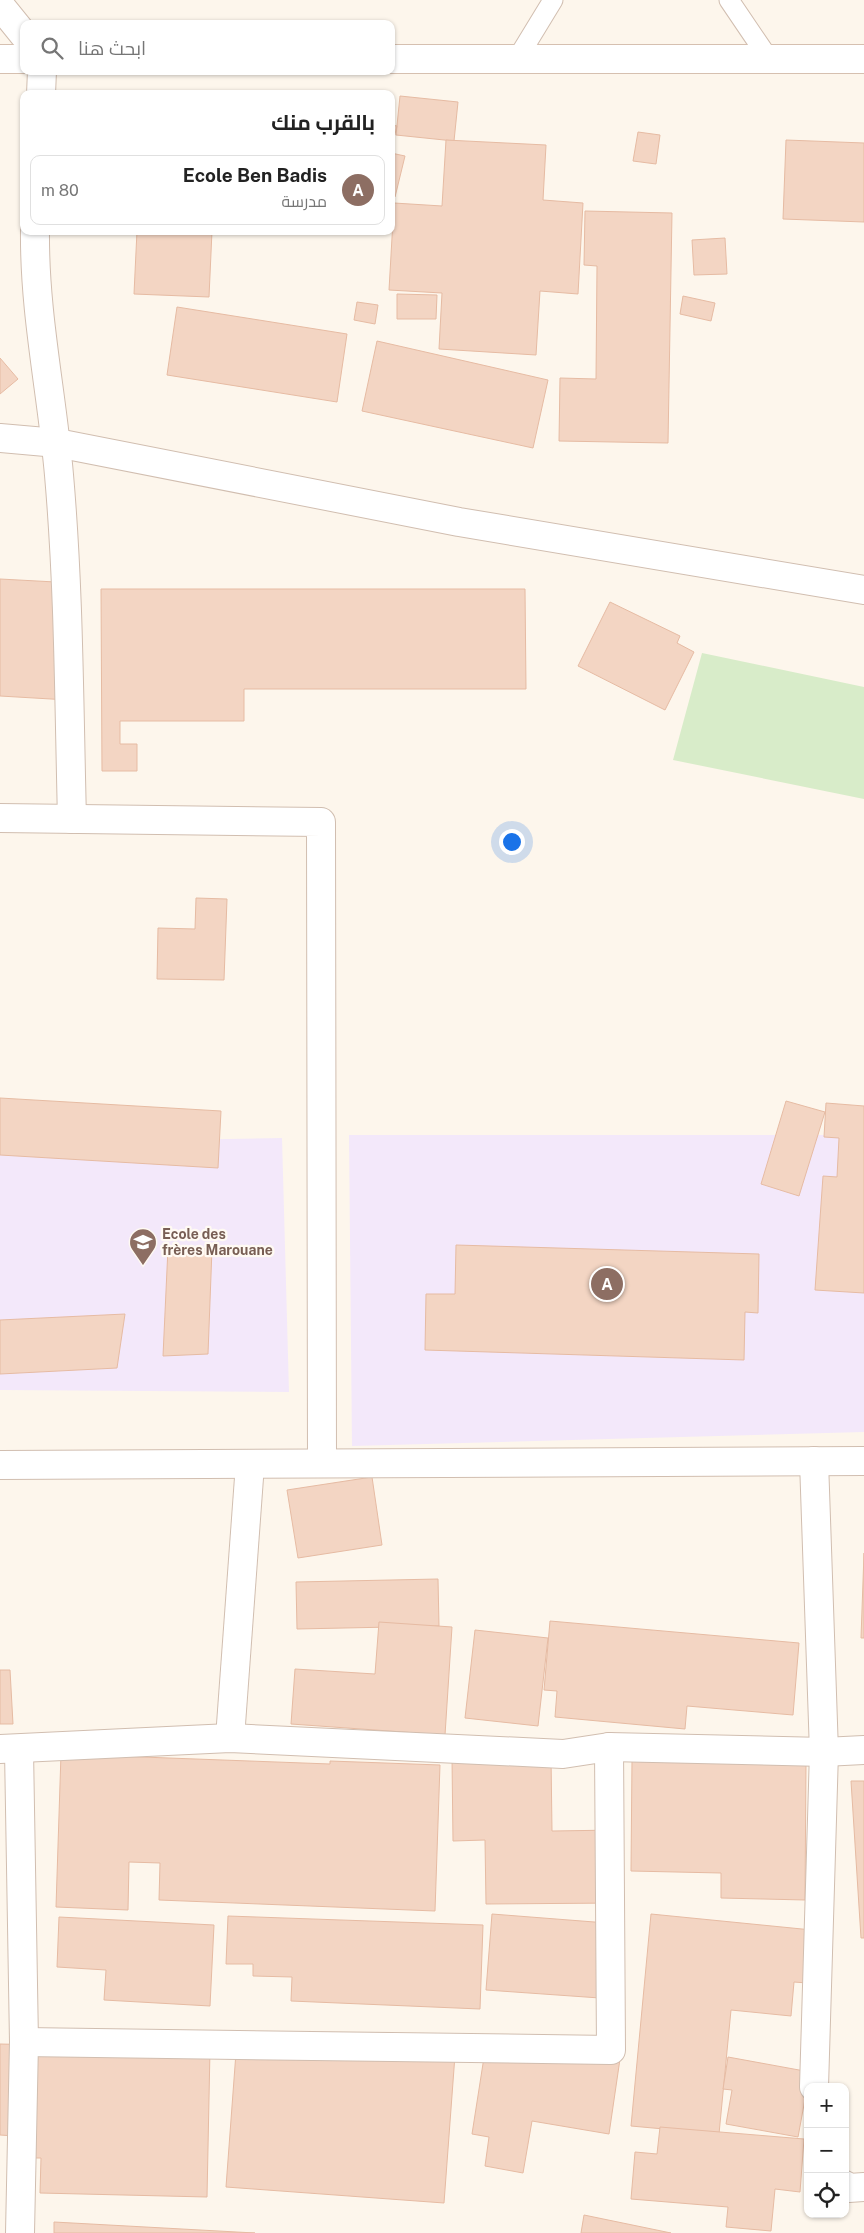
<!DOCTYPE html>
<html lang="ar">
<meta charset="utf-8">
<style>
:root{--surface:#fff;--page:#f2f2f2;--text:#222;--muted:#767676;--line:#e0e0e0;--accent:#e76f51}
body{margin:0;font-family:"Public Sans",Cairo,sans-serif;background:var(--page);color:var(--text);direction:rtl}
.controls{position:absolute;right:15px;bottom:15px;display:grid;overflow:hidden;border-radius:10px;box-shadow:0 1px 4px #0004}
.controls button{width:45px;height:45px;display:grid;place-items:center;padding:0;border:0;border-bottom:1px solid var(--line);background:var(--surface);color:var(--text);font:25px sans-serif}
.you{position:absolute;left:511px;top:841px;width:18px;height:18px;margin:-12px;border:4px solid #fff;border-radius:50%;background:#1a73e8;box-shadow:0 0 0 8px #1a73e833}
.badge{display:grid;place-items:center;width:32px;height:32px;border-radius:50%;background:var(--accent);color:#fff;font-size:16px;font-weight:700}
.pin{position:absolute;translate:-50% -50%;border:2px solid #fff;box-shadow:0 1px 5px #0006}
.list{margin:0;padding:0;list-style:none}
h2{display:flex;justify-content:space-between;align-items:center;height:65px;margin:0;padding:0 20px;font-size:21px}
h2 small{font-size:16px;font-weight:400;color:var(--muted)}
.list li{display:grid;grid-template-columns:32px 1fr auto;gap:15px;align-items:center;box-sizing:border-box;height:70px;margin:0 10px 10px;padding:0 10px;border:1px solid var(--line);border-radius:10px}
.list b{display:block;font-size:19px;white-space:nowrap}
.list p{margin:0;font-size:16px;white-space:nowrap;color:var(--muted)}
.list em{font-size:16px;font-style:normal;color:var(--muted)}
.icon{flex:none;width:28px;height:28px;fill:none;stroke:currentColor;stroke-width:2;stroke-linecap:round;stroke-linejoin:round}
.map{position:relative;flex:none;width:864px;height:2233px;overflow:hidden;direction:ltr}
.search{position:absolute;background:var(--surface);box-shadow:0 1px 4px #0004;left:20px;top:20px;width:375px;height:55px;display:flex;align-items:center;gap:12px;box-sizing:border-box;padding:0 18px;border-radius:10px;color:var(--muted);font-size:19px}
.panel{position:absolute;background:var(--surface);box-shadow:0 1px 4px #0004;left:20px;top:90px;width:375px;height:145px;border-radius:10px;direction:rtl}
.map>svg:first-child{display:block}
.education{fill:#f3e8fa}
.green{fill:#d8ecc9}
.building{fill:#f3d5c3;stroke:#e6bba3}
.lines{fill:none;stroke-linecap:round;stroke-linejoin:round}
.service-casing{stroke:#d1beb0;stroke-width:21}
.minor-casing{stroke:#d1beb0;stroke-width:30}
.tertiary-casing{stroke:#d1beb0;stroke-width:30}
.secondary-casing{stroke:#d6c0b0;stroke-width:30}
.service{stroke:#fff;stroke-width:19}
.minor{stroke:#fff;stroke-width:28}
.tertiary{stroke:#fff;stroke-width:28}
.secondary{stroke:#fff;stroke-width:28}
.labels{text-anchor:middle;dominant-baseline:central;stroke-width:4.5;stroke-linejoin:round;paint-order:stroke}
.education-label{font-size:14px;font-weight:bold;fill:#785e54;stroke:#fffaf3;text-anchor:start}
</style>
<div class="map">
<svg width="864" height="2233" viewBox="0 0 864 2233">
<rect width="100%" height="100%" fill="#fdf6ec"/>
<g class="education">
<path d="M349,1135H864V1432L352,1446Z"/>
<path d="M282,1138L289,1392L0,1390V1143Z"/>
</g>
<path class="green" d="M702,653L864,687V799L673,760Z"/>
<g class="building">
<path d="M400,96L458,102L454,141L396,135Z"/>
<path d="M391,125L397,126L391,150Z"/>
<path d="M638,132L660,135L656,164L633,161Z"/>
<path d="M446,140L546,145L543,200L583,203L578,294L540,291L536,355L439,349L442,293L389,290L394,203L442,206Z"/>
<path d="M786,140L864,143V222L783,219Z"/>
<path d="M391,153L405,156L395,197L391,196Z"/>
<path d="M585,211L672,213L668,443L559,441L560,378L596,379L597,266L584,265Z"/>
<path d="M137,231H212L209,297L134,294Z"/>
<path d="M725,238L727,274L694,275L692,240Z"/>
<path d="M397,294L437,295L436,319H397Z"/>
<path d="M683,296L715,303L711,321L680,314Z"/>
<path d="M357,302L378,305L375,324L354,320Z"/>
<path d="M177,307L347,334L337,402L167,375Z"/>
<path d="M377,341L548,380L533,448L362,411Z"/>
<path d="M0,358L18,379L0,394Z"/>
<path d="M0,579L74,583L68,700L0,696Z"/>
<path d="M101,589H525L526,689H244V721H120V744H137V771H102Z"/>
<path d="M610,602L680,636L677,643L694,652L665,710L578,666Z"/>
<path d="M196,898L227,899L224,980L157,979L158,928L195,929Z"/>
<path d="M0,1098L221,1111L218,1168L0,1155Z"/>
<path d="M786,1101L825,1112L799,1196L761,1184Z"/>
<path d="M826,1103L864,1106V1293L815,1290L823,1176L837,1177L839,1138L824,1137Z"/>
<path d="M456,1245L759,1254L758,1313L745,1312L744,1360L425,1350L426,1294H455Z"/>
<path d="M168,1248L212,1249L208,1354L163,1356Z"/>
<path d="M125,1314L117,1368L0,1374V1320Z"/>
<path d="M372,1477L382,1545L298,1558L287,1490Z"/>
<path d="M864,1553V1638H861Z"/>
<path d="M438,1579L439,1626L297,1629L296,1582Z"/>
<path d="M550,1621L799,1643L793,1715L687,1706L685,1729L555,1717L557,1691L544,1690Z"/>
<path d="M379,1622L452,1627L445,1735L291,1724L295,1669L375,1674Z"/>
<path d="M475,1630L548,1638L538,1726L465,1718Z"/>
<path d="M0,1670H10L13,1724H0Z"/>
<path d="M61,1754L330,1764V1761L440,1765L435,1911L159,1900L160,1863L129,1862L128,1910L56,1907Z"/>
<path d="M551,1756L552,1831L617,1830L618,1903L486,1904L485,1840L453,1841L452,1758Z"/>
<path d="M632,1760L806,1763L805,1900L721,1898V1873L631,1871Z"/>
<path d="M851,1781H864V1938H861Z"/>
<path d="M492,1914L620,1924L614,1999L486,1990Z"/>
<path d="M651,1914L812,1930L807,1983L794,1982L791,2016L731,2010L719,2134L631,2126Z"/>
<path d="M228,1916L483,1925L480,2009L291,2001L292,1977L253,1976V1964H226Z"/>
<path d="M59,1917L214,1925L210,2006L104,2000L106,1970L57,1967Z"/>
<path d="M487,2038L620,2059L609,2134L532,2121L523,2173L485,2166L489,2137L472,2134Z"/>
<path d="M237,2039L455,2055L444,2203L226,2187Z"/>
<path d="M0,2044L210,2049L207,2197L40,2193L41,2158H14L15,2136L0,2135Z"/>
<path d="M728,2057L810,2072L798,2137L726,2124L732,2090L723,2089Z"/>
<path d="M660,2127L804,2139L800,2192L775,2189L771,2231L726,2227L728,2207L631,2199L635,2152L657,2154Z"/>
<path d="M584,2215L671,2233H581Z"/>
<path d="M54,2222L255,2233H54Z"/>
</g>
<g class="lines">
<g class="service-casing">
<g id="service">
<path d="M729,0L769,59"/>
<path d="M517,59L553,0"/>
</g>
</g>
<g class="minor-casing">
<g id="minor">
<path d="M0,8L3,9L24,35"/>
<path d="M41,94L42,71"/>
<path d="M35,231C34,313 52,394 59,475C69,589 69,704 72,819"/>
<path d="M0,438L57,443L459,522L864,590"/>
<path d="M0,818L321,822L322,1463"/>
<path d="M230,1738L250,1464"/>
<path d="M0,1749L230,1738L563,1754L609,1747L824,1752L864,1750"/>
<path d="M19,1750L24,2042L20,2233"/>
<path d="M24,2042L611,2050L609,1747"/>
<path d="M814,2087L824,1752L814,1461"/>
<path d="M845,2185L849,2188L864,2187"/>
</g>
</g>
<g class="tertiary-casing">
<path id="tertiary" d="M0,1465L864,1461"/>
</g>
<g class="secondary-casing">
<g id="secondary">
<path d="M0,59H24"/>
<path d="M391,59H864"/>
</g>
</g>
<use href="#service" class="service"/>
<use href="#minor" class="minor"/>
<use href="#tertiary" class="tertiary"/>
<use href="#secondary" class="secondary"/>
</g>
<defs>
<g id="school-pin" transform="scale(1.4375)"><path d="M0 17L-7.5 6A9.5 9.5 0 1 1 7.5 6Z" fill="#8d6e63" stroke="#fffaf3"/><path d="M0-5L7-2L0 1L-7-2ZM-4 1L0 2.5L4 1V4Q0 6-4 4Z" fill="#fff"/></g>
</defs>
<g fill-rule="evenodd">
<use href="#school-pin" x="143" y="1242"/>
</g>
<g class="labels">
<g class="education-label">
<text x="162" y="1234">Ecole des<tspan x="162" dy="16">frères Marouane</tspan></text>
</g>
</g>
</svg>
<div class="controls">
<button>+</button>
<button>−</button>
<button><svg class="icon" aria-label="locate" viewBox="0 0 24 24"><circle cx="12" cy="12" r="6"/><path d="M12 2v4M12 18v4M2 12h4M18 12h4"/></svg></button>
</div>
<div class="you"></div>
<div class="pin badge" style="left:607px;top:1284px;background:#8d6e63">A</div>
<div class="search"><svg class="icon" aria-label="search" viewBox="0 0 24 24"><circle cx="10" cy="10" r="6"/><path d="M15 15l6 6"/></svg>ابحث هنا</div>
<section class="panel">
<h2>بالقرب منك<small></small></h2>
<ul class="list">
<li><span class="badge" style="background:#8d6e63">A</span><div><b>Ecole Ben Badis</b><p>مدرسة</p></div><em>80 m</em></li>
</ul>
</section>
</div>
